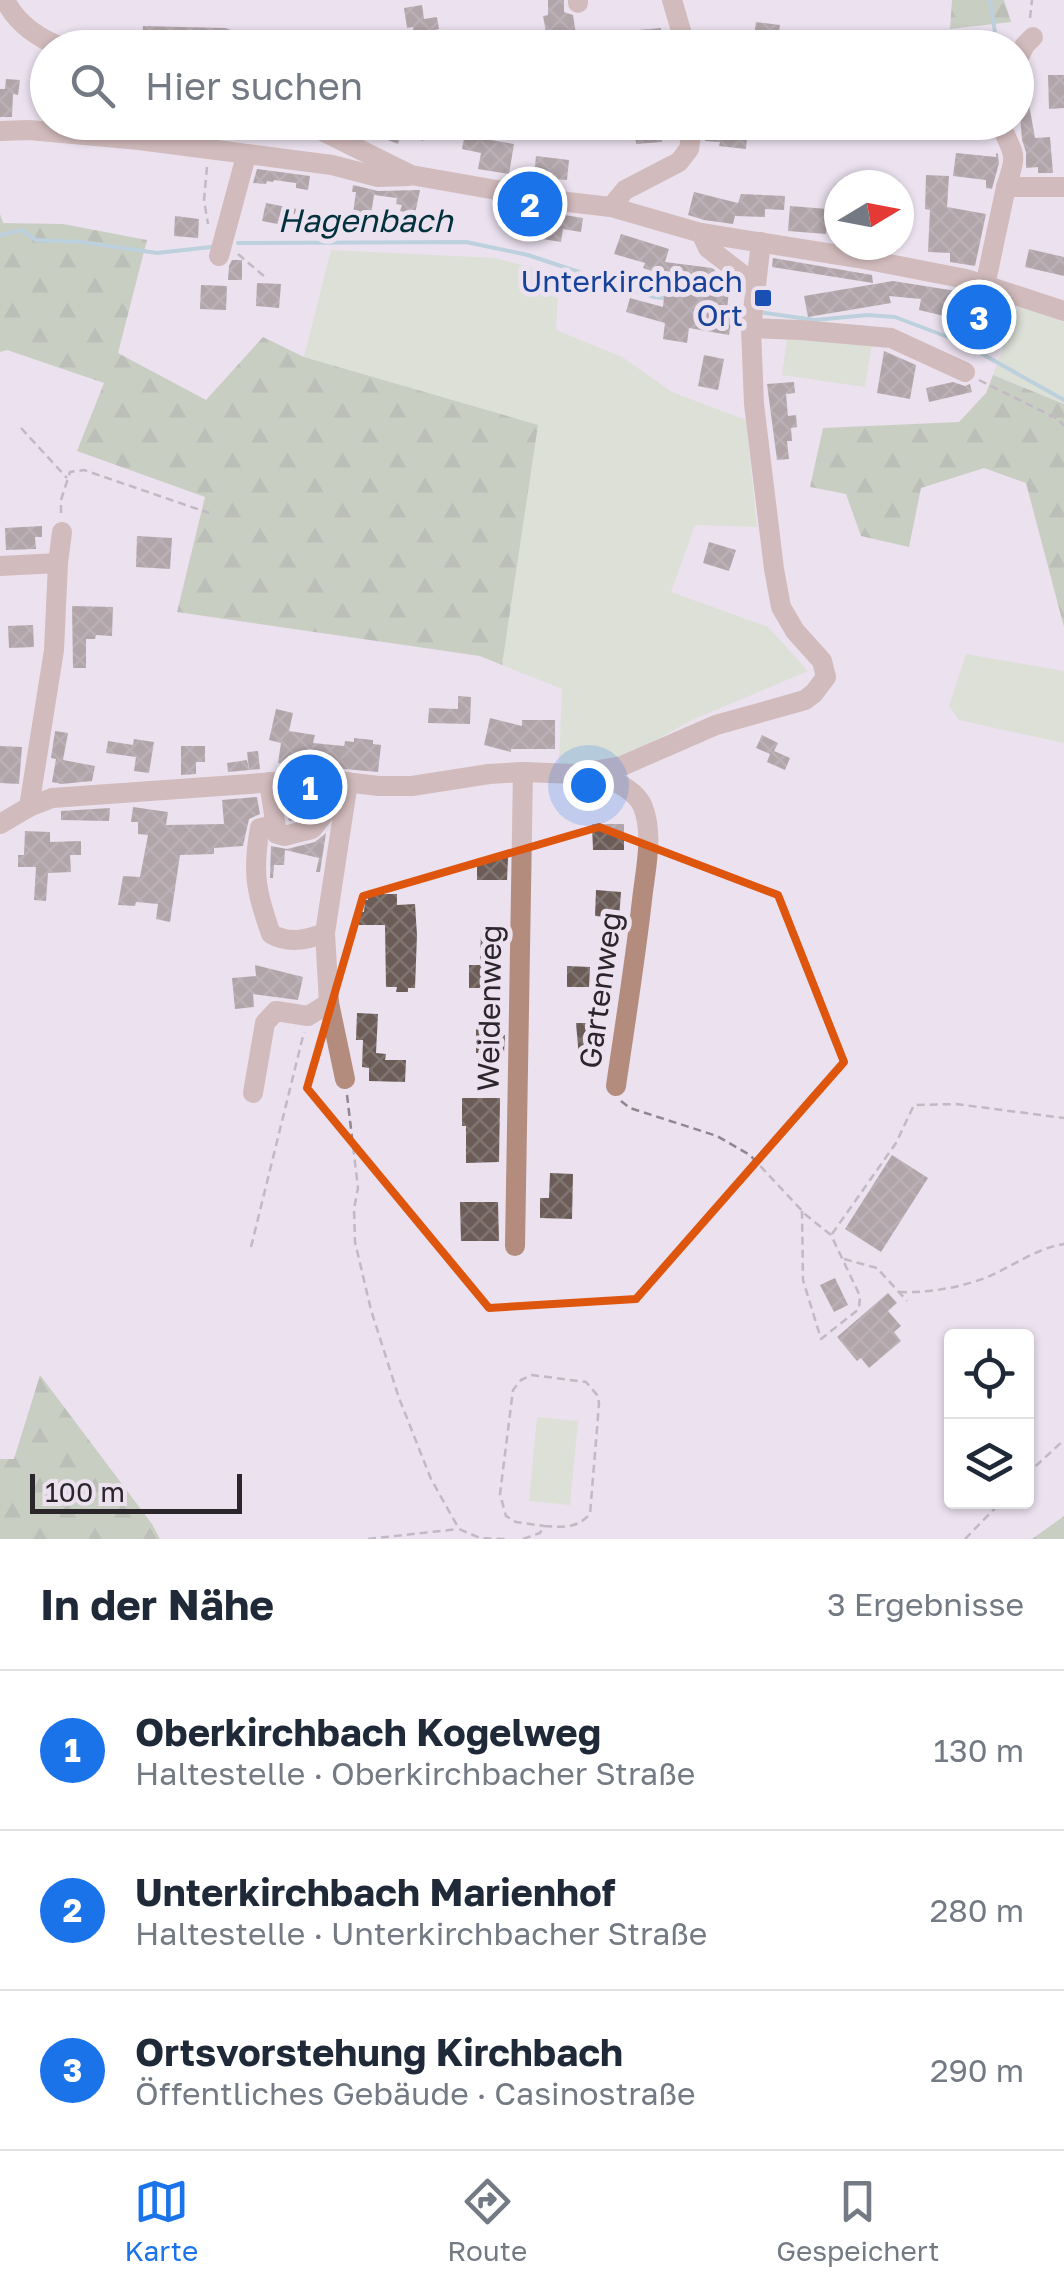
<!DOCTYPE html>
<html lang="de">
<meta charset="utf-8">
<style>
:root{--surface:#fff;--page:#f2f2f3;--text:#1f2937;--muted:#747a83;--line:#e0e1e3;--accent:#1a73e8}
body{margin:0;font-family:"Golos Text",sans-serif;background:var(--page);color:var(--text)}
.controls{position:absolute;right:30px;bottom:30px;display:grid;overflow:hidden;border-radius:10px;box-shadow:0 2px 8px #0004}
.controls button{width:90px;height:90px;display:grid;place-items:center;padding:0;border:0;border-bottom:2px solid var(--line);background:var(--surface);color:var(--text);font:50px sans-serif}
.compass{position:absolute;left:824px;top:170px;width:90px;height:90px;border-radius:50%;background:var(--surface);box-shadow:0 2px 8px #0004;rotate:80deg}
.scale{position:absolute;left:30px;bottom:25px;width:212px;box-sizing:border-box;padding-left:10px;border:5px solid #2a262b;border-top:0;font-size:28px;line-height:35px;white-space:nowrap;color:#2a262b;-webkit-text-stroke:8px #ebe1ef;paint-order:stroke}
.you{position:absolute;left:588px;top:785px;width:35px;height:35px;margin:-25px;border:8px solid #fff;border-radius:50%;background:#1a73e8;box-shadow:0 0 0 15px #1a73e833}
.badge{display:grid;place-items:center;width:65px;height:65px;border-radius:50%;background:var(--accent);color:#fff;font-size:32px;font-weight:700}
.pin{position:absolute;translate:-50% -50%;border:5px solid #fff;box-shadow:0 2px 10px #0006}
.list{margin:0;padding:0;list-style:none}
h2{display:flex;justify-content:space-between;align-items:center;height:130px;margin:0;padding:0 40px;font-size:42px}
h2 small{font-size:32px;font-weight:400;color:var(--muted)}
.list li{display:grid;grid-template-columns:65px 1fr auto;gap:30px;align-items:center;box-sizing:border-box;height:160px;padding:0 40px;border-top:2px solid var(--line)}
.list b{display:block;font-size:38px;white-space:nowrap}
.list p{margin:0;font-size:32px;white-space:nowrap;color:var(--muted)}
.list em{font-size:32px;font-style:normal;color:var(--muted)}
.icon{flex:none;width:55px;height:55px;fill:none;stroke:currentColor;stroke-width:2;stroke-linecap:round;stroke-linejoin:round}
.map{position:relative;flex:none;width:1064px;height:1539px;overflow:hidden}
.search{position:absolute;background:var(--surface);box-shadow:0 2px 8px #0004;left:30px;right:30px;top:30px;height:110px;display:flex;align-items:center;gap:25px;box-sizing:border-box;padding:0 35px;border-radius:55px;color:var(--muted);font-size:38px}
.sheet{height:610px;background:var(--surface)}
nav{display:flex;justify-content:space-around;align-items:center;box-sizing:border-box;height:140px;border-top:2px solid var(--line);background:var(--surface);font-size:28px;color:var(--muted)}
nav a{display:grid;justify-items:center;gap:5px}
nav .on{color:var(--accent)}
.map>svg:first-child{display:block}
.grass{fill:#caddba}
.forest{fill:url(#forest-firs)}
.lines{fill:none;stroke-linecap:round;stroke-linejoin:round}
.stream{stroke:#86bac8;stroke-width:4}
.building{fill:url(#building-cross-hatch)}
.path{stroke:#8e8791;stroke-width:2.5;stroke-dasharray:8 5;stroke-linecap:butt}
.minor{stroke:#b48c7e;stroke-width:20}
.marked{fill:none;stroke:#de560e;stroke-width:8;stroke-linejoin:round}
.transit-dot{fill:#1a4fb4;stroke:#ebe1ef;stroke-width:4}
.labels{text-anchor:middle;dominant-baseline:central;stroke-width:10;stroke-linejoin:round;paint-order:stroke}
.transit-label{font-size:30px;fill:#164399;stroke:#ebe1ef;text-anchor:end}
.street-label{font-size:30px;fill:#2a262b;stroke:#ebe1ef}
.water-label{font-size:32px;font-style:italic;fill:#00313c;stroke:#ebe1ef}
</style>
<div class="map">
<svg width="1064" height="1539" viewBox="0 0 1064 1539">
<defs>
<pattern id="forest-firs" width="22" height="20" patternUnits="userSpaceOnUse" patternTransform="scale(2.5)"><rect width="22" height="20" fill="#a1b58f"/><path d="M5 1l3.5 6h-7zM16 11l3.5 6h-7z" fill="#839375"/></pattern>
<pattern id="building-cross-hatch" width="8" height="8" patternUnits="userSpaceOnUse" patternTransform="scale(2.5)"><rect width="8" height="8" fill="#6b5c57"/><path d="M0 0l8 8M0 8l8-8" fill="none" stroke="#807471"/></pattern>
</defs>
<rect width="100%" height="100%" fill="#ebe1ef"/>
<g class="grass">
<path d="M331,250L495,258L559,275L556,330L622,357L672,392L746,420L757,527L695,525L671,592L768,627L808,671L690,721L631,754L590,764L559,765L562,689L502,665L537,426L304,357Z"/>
<path d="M1019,306L1064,322V404L993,375Z"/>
<path d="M788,332L872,344L865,387L782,375Z"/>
<path d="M966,654L1064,671V743L959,720L949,706Z"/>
<path d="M537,1417L578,1421L570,1505L529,1501Z"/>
</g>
<g class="forest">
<path d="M952,0H1004L1011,22L950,29Z"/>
<path d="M0,214L3,223L63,224L147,240L118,353L206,400L263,337L304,357L538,425L502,665L480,656L177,612L205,497L77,451L104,383L7,350L0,352Z"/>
<path d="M993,375L1064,404V627L1026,483L984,468L921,488L909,547L861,536L846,494L810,487L823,428L959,422L986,393Z"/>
<path d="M40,1375L152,1524L160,1539H0V1459H14Z"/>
<path d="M1064,1516V1539H1031H1032Z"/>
</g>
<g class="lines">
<g class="stream">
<path d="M990,0L996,39"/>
<path d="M0,235L22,230L36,240L82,242L157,253L211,247"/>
<path d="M238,243L466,242L528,255L654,297L665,298"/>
<path d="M724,306L744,310"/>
<path d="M758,312L815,320L867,315L895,317L961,342L1064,400"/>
</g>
</g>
<g class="building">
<path d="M548,0H564V12L573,15L578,48H549L543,16L548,15Z"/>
<path d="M422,5L424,19L437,17L439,29L429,31V34L414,37L413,27L407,28L404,8Z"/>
<path d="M756,22L780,25L777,46L753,43Z"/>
<path d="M143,26L225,28L258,38L256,48H142Z"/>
<path d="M661,28L662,44L639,45L638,30Z"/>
<path d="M1048,75H1064V108L1049,109Z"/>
<path d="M6,79L20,80L18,95L13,94L12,117H0V89H5Z"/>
<path d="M1026,87L1035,138L1050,137L1053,173H1038V167L1026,168V152L1022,140L1018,88Z"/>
<path d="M377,122H430L423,141L402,133L398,144L346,123Z"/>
<path d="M438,122H470L482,125L479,138L514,144L509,174L478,169L481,153L462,149L465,133L438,127Z"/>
<path d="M634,122H661L662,142L636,144Z"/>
<path d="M707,122H735L734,125L748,126L746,149L719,146L720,142L705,141Z"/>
<path d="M956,153L996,157V153L998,154L999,163L992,189L986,188V180L953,176Z"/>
<path d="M536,156L569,160L567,180L534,177Z"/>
<path d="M257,169L310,176L308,190L296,188V183L274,180L273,182L267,181L266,184L253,183Z"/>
<path d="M856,172L876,175L874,185H854Z"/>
<path d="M926,175L949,176L947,207L986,214L975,266L950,262V253L928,252L930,210L925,209Z"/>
<path d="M353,185L378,191L420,190L415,214L400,211L402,205L396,204L397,198L374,195L371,215L353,213L356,192H352Z"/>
<path d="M694,192L738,203L741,194L785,196L784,210L765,209V217L735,216L733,224L704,220L688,215Z"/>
<path d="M266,203L343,218L339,236L262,221Z"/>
<path d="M790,206L828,209L826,234L788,231Z"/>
<path d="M533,210L583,218L581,232L563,229L561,242L530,237Z"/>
<path d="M175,216L199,219L198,238L174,236Z"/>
<path d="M621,234L669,249L665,262L712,268L730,283L726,317L732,318L729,335L689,328L687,343L663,339L665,323L626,312L630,298L663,307L666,276L643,268L645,263L614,254Z"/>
<path d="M1029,249L1064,257V276L1025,267Z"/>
<path d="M773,258L872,275L873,283L772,267Z"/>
<path d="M232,260H242V280H228L229,266Z"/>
<path d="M893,281L956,291L954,296L994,310L987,332L964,324L965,321L919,310L921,299L889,296L891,303L808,317L804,296Z"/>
<path d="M257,283L281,284L279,308L256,306Z"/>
<path d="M201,285L227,286L226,310L200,309Z"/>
<path d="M884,351L916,365L910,399L877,393Z"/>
<path d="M704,355L724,359L718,390L698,386Z"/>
<path d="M794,382L795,393L786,394L788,416L796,415L797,427L791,428L792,441H787L789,459L777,460L767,384Z"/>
<path d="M953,382L965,386L970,384L972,392L929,402L926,388Z"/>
<path d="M42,526V537H35L36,549L6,550L5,528Z"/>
<path d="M137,536L172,538L170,569L136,567Z"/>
<path d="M709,542L736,550L729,571L703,563Z"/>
<path d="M72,606L113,607L112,636L96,635L95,639H86V668H73Z"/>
<path d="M33,625L34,647L9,648L8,626Z"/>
<path d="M458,696L471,697L470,724L428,723L429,708L458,709Z"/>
<path d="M276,709L293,713L289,731L315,735L313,743L344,746L345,741L354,742V738L373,740V744L381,745L378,772L278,763L281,743L269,740Z"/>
<path d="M490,718L522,726V720H555V749H511V752L484,745Z"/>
<path d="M55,731L68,733L63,760L95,766L92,781L62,784L52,782L56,759L51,758Z"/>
<path d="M762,735L778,743L774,751L790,758L785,770L767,762L770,754L756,748Z"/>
<path d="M134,739L154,742L149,773L134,771L136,757L106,753L108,741L133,745Z"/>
<path d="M0,746L22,747L19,784L0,783Z"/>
<path d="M181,746H205V762H196V774L181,775Z"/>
<path d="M258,751L260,769L249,770L247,752Z"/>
<path d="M247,760L249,770L228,772L227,763Z"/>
<path d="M318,793L328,794L318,800L304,817L289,821L285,795Z"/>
<path d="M257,797L260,814L249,819L243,846L214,848V854L180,855L170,922L156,919L158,904L136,902L135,906L118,905L123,876L140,877L148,835L138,834V822H131L133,807L168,812L166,825L224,824L222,800Z"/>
<path d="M110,808L109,821L61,820V811Z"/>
<path d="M592,824H624V850H593Z"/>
<path d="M25,831L50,832V842L81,841V855H70L71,872L48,873L46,901L34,900L36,867H18V855H24Z"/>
<path d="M326,833L320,872H316L319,858L285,850L284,865H274L273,878H270L271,846L287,849L315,842Z"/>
<path d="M477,858H508L507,880H477Z"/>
<path d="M596,890L621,892L619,918L595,916Z"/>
<path d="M368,894H397V905L415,904L417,935L415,988H408V992H396L397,987H386L385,925H359V912H364L365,900H368Z"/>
<path d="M481,930H500V988H469V965H480Z"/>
<path d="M255,965L303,977L298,1000L253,994L254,1007L235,1009L232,978L256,976Z"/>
<path d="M567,966L590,967L589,987H567Z"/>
<path d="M357,1013L378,1014L376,1053L386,1054L385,1060H406L405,1082L369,1081V1068L362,1067L363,1040H356Z"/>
<path d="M476,1019H500V1035H505L504,1053H476Z"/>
<path d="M576,1023H596V1029H602V1034H605V1058H579Z"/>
<path d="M462,1098H500L499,1162L466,1163V1126H462Z"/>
<path d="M892,1155L928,1178L881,1252L845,1229Z"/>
<path d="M550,1173L573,1174L572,1219L540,1218V1198H549Z"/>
<path d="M460,1202H498L499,1241H461Z"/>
<path d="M835,1278L848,1305L834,1312L820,1285Z"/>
<path d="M888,1293L897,1303L888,1311L901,1326L894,1332L901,1341L869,1368L861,1358L857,1361L837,1337Z"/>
</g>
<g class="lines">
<g class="path">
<path d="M1030,18L1032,0"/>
<path d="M207,167L204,200L208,224"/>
<path d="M238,254L265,277"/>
<path d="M979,380L1058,419L1064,426"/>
<path d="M21,428L67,478"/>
<path d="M61,513V500L70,472L84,470L209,513"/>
<path d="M347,1095L358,1188L354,1209L355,1242L371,1310L399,1398L431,1479L459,1529L480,1538L506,1539"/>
<path d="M621,1101L630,1108L717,1136L750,1155L806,1215L831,1235L860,1296L859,1309L821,1339L803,1280L802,1211"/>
<path d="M832,1234L896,1143L914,1105L956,1104L1064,1118"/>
<path d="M251,1247L304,1032"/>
<path d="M844,1259L877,1268L907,1301"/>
<path d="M899,1292C928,1293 958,1288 985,1278C1012,1267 1034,1249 1064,1244"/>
<path d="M1026,1475L1064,1440"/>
<path d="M368,1539L458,1529"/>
<path d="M523,1539L540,1533L544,1526C564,1527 576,1529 590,1514L599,1404L598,1396L586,1382L532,1375L521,1380L513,1390L500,1494L506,1516L516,1522L544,1526"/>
<path d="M965,1539L1001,1502"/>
</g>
<g class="minor">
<path d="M5,0C17,24 39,39 64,48"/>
<path d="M672,0L686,48"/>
<path d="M578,3V0"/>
<path d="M1016,63L1025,45L1033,37"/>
<path d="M304,122L411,175L559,201L611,207L701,233L858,258L966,279L1064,311"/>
<path d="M1000,122C1013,157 1019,149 1006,187"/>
<path d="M0,131L29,130L139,140L332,165L378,177L409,176"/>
<path d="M611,207L625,190L679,162L689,149L693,122"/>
<path d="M701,233L708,248L756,285"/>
<path d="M219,256L246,156"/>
<path d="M985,286L1006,187H1064"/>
<path d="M751,328L801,330L891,338L965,372"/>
<path d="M0,566L58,563"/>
<path d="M594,771C611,780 636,789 643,807C654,835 645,872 642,900C635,962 625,1024 616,1086"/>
<path d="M269,782L277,834L284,836L312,829L328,809L345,801"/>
<path d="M29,807L54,650L58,563L62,532"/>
<path d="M0,824L29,807L52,798L318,779L379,786H412L489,774L523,772L575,774L622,766L716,725L805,700L814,693L826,677L822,661L795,631L781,607L774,569L754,404L751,328L761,242"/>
<path d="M275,825L260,828C252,872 256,892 271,934C289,944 306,940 325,933"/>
<path d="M345,1079L329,1003L325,933L348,782"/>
<path d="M253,1093L265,1023L276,1011L308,1016L329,1003"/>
<path d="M515,1246L523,772"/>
</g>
</g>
<path d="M0 0H1064V1539H0ZM599,827L778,895L844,1062L636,1299L489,1308L307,1088L363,896Z" fill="#ebe1ef" fill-opacity=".55" fill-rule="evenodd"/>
<path class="marked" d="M599,827L778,895L844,1062L636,1299L489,1308L307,1088L363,896Z"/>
<rect class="transit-dot" x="753" y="288" width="20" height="20" rx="5"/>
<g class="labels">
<g class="transit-label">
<text x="743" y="281">Unterkirchbach<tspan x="743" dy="34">Ort</tspan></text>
</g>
<g class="street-label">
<text transform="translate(600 990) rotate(-82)">Gartenweg</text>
<text transform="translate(489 1008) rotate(-89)">Weidenweg</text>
</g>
<g class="water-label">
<text x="365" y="220">Hagenbach</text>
</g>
</g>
</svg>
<div class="controls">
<button><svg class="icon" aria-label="locate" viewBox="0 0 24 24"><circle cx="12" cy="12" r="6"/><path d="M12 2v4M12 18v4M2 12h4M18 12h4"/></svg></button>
<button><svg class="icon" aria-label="layers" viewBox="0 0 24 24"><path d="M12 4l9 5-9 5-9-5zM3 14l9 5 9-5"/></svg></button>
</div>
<svg class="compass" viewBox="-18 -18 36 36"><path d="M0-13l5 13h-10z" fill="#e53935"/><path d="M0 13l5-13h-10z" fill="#747a83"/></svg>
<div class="scale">100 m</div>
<div class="you"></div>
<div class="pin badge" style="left:310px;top:787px">1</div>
<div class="pin badge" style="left:530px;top:204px">2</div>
<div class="pin badge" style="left:979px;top:317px">3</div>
<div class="search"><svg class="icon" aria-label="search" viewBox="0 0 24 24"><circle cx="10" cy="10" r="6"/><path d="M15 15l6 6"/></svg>Hier suchen</div>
</div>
<section class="sheet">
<h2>In der Nähe<small>3 Ergebnisse</small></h2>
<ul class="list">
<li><span class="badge">1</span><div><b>Oberkirchbach Kogelweg</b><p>Haltestelle · Oberkirchbacher Straße</p></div><em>130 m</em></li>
<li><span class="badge">2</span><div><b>Unterkirchbach Marienhof</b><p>Haltestelle · Unterkirchbacher Straße</p></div><em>280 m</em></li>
<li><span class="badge">3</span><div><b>Ortsvorstehung Kirchbach</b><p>Öffentliches Gebäude · Casinostraße</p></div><em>290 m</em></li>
</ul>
</section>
<nav>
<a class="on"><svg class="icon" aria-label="map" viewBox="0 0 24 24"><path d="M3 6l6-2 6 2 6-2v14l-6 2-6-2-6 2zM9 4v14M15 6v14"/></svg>Karte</a>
<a><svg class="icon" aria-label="directions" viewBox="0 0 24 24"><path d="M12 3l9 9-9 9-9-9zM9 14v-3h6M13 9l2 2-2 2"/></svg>Route</a>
<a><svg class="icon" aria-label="saved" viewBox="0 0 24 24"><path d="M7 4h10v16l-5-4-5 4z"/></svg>Gespeichert</a>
</nav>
